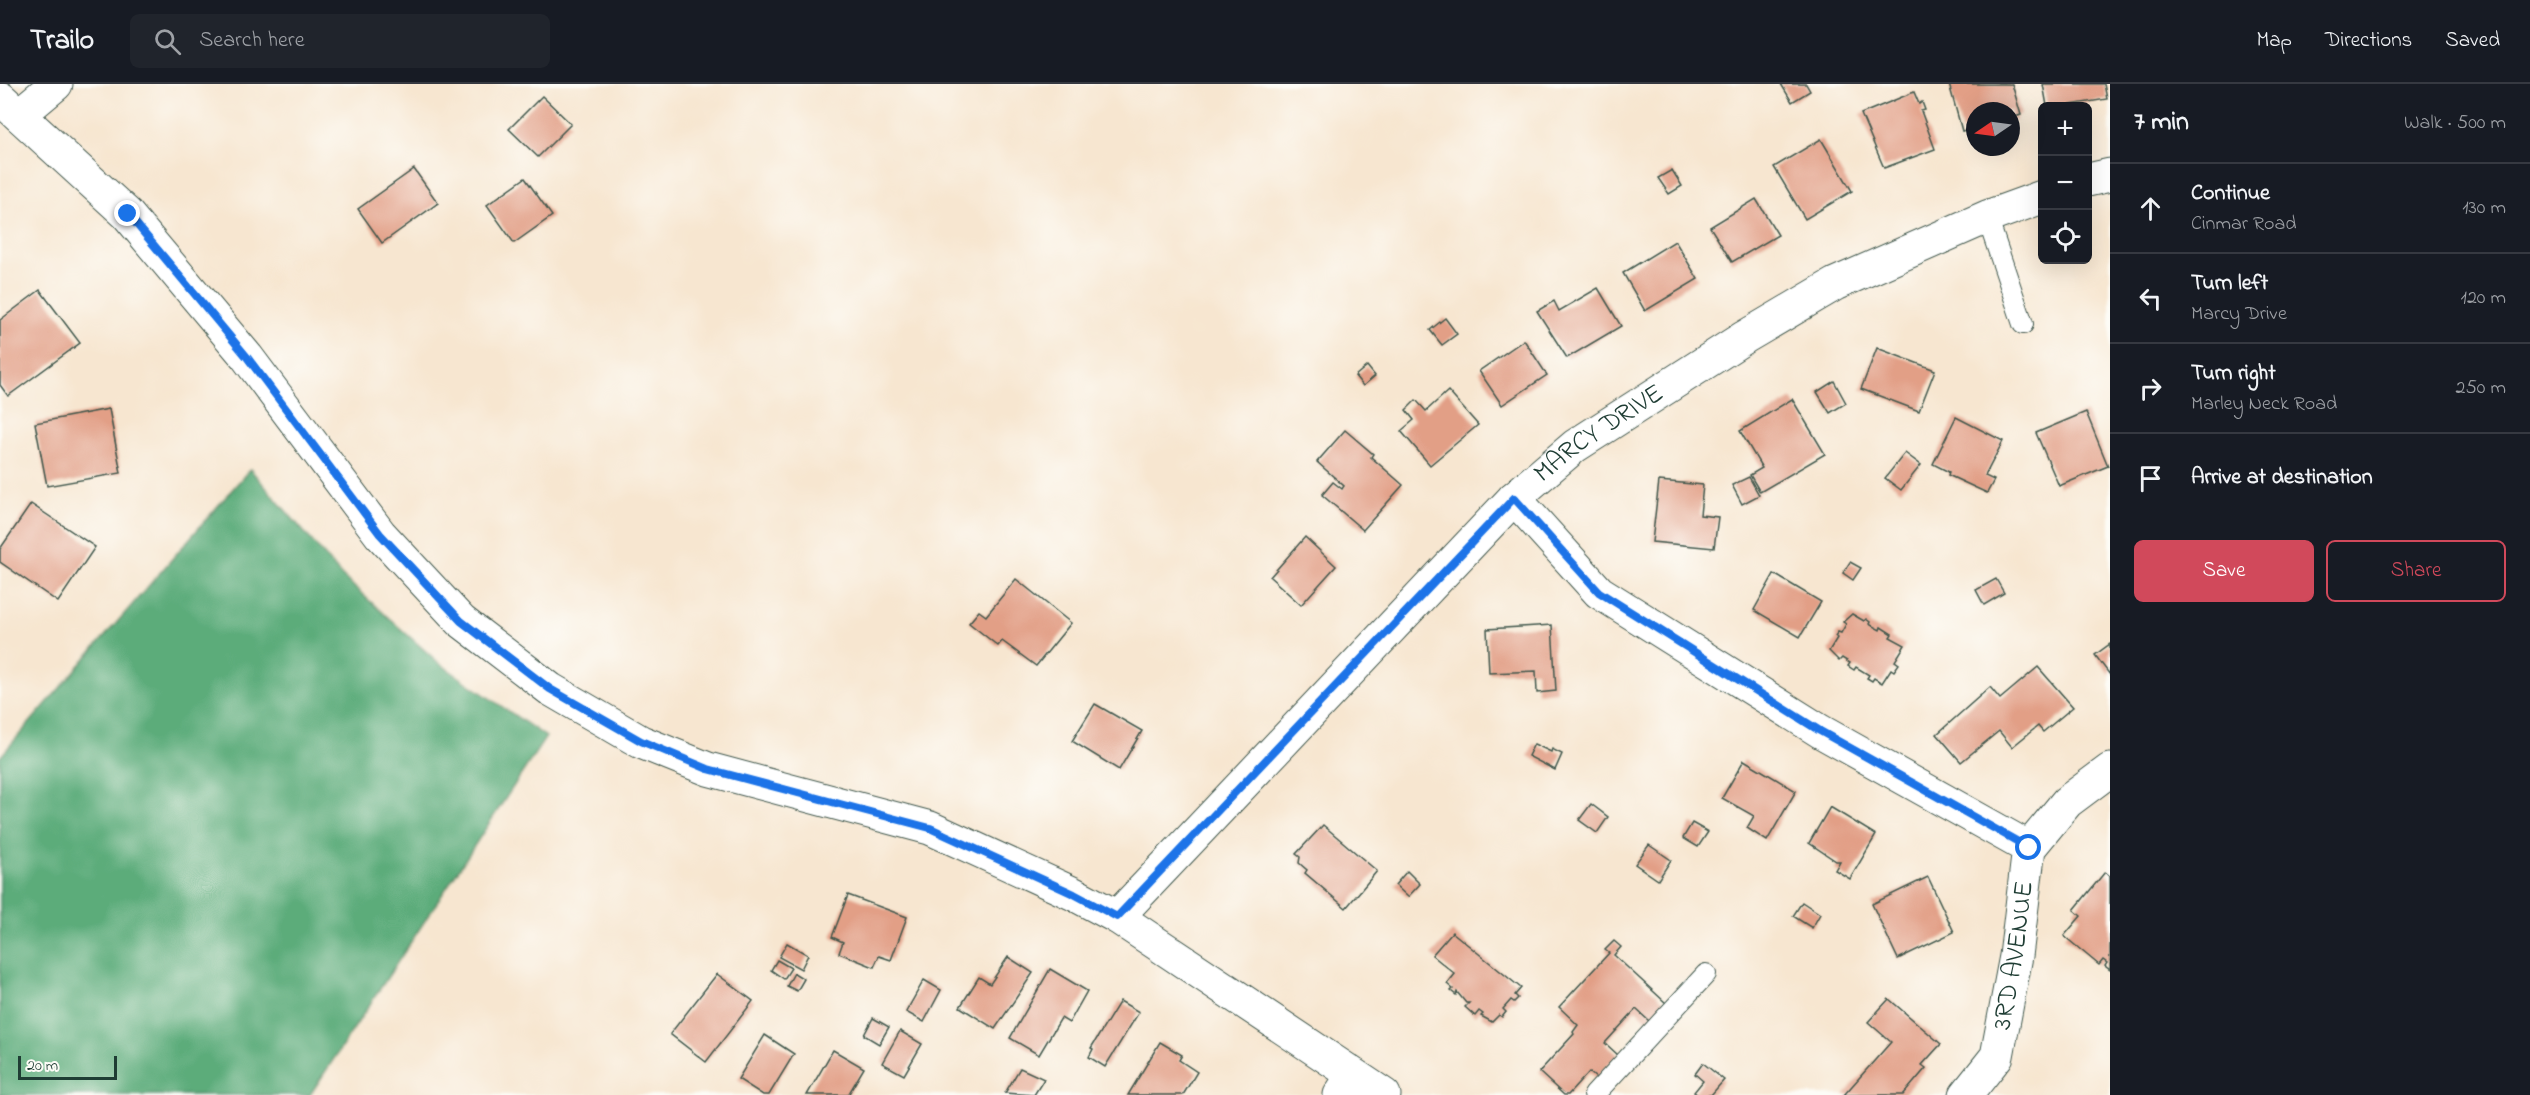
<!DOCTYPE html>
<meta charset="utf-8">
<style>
:root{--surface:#171b24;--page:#20242c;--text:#f1f3f6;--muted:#9ea1a6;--line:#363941;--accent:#d1495b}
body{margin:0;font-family:"Indie Flower",sans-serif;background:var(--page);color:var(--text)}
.controls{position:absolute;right:18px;top:18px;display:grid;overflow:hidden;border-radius:9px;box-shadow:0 6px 24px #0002}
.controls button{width:54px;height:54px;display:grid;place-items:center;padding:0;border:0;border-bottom:2px solid var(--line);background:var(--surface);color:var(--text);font:30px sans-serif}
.compass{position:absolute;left:1966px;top:18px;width:54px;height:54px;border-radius:50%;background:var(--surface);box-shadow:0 6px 24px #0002;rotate:257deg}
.scale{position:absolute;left:18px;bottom:15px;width:99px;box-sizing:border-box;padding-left:6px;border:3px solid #1f3d34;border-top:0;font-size:16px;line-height:21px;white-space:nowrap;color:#1f3d34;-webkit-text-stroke:4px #fdfcf7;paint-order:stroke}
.stop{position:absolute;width:18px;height:18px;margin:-14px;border:4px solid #1a73e8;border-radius:50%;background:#fff}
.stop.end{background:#1a73e8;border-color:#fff;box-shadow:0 2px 6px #0008}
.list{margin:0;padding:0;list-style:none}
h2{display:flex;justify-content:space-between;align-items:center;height:78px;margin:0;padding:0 24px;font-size:26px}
h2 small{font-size:20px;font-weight:400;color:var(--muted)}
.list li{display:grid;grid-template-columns:39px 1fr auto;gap:18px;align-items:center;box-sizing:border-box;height:90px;padding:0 24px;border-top:2px solid var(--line)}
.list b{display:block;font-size:22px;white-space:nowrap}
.list p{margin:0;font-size:20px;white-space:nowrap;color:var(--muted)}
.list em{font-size:20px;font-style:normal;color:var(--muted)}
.actions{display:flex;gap:12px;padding:18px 24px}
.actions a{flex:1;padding:14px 0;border:2px solid var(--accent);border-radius:9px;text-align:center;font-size:21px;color:var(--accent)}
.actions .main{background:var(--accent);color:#fff}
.icon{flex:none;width:33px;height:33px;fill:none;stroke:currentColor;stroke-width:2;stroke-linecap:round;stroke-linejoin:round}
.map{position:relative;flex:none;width:2110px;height:1011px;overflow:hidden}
header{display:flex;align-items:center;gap:36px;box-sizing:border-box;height:84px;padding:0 30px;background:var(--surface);border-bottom:2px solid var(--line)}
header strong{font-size:28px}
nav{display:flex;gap:33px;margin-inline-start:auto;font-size:21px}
.search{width:420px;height:54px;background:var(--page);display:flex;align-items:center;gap:15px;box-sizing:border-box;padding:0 21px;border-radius:9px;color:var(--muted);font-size:22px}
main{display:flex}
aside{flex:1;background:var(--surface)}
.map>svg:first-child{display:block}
.forest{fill:#5bac7a;stroke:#3d7457;stroke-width:1.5}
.building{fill:#e29f86}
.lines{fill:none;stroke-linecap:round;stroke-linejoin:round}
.service-casing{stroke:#3f564b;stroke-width:22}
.minor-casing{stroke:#3f564b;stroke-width:35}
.tertiary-casing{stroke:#3f564b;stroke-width:35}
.service{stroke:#fff;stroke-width:20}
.minor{stroke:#fff;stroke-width:33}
.tertiary{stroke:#fff;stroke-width:33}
.route{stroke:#1a73e8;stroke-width:8}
.labels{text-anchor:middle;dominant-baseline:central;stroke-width:4.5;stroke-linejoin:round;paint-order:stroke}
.street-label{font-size:27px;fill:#1f3d34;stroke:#fdfcf7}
</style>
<header>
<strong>Trailo</strong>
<div class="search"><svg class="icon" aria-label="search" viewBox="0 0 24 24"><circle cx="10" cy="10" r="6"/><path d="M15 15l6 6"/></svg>Search here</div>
<nav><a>Map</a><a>Directions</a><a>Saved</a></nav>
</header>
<main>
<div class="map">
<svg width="2110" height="1011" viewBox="0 0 2110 1011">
<rect width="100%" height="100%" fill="#fdfcf7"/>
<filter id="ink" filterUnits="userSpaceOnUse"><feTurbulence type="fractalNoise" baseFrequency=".0167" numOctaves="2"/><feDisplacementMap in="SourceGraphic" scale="12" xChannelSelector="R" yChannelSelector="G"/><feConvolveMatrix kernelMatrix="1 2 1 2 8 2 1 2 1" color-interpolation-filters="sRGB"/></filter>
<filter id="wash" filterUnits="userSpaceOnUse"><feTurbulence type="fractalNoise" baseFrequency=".008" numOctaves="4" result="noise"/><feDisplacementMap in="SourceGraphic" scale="24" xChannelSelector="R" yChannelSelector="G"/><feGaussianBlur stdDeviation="1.35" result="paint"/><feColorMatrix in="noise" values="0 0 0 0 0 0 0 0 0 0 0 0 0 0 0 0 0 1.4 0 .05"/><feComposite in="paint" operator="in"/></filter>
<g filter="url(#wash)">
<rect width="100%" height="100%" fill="#f7e6d0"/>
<path class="forest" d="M250,385L342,492L439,579L546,653L310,1011H0V673Z"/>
<g id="blocks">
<g class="building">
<path d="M1781,0H1806L1810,7L1792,18Z"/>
<path d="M1949,0H2012L2021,31L2015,33L2016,36L2011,38V27H1975V44L1962,47Z"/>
<path d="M2043,0H2104L2107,15L2064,22H2047Z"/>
<path d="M1914,8L1919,20L1922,18L1925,26L1921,27L1935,65L1884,84L1861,30Z"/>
<path d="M542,12L571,40L538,73L509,45Z"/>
<path d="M1821,55L1852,107L1805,135L1774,83Z"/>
<path d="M414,85L438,119L382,159L358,125Z"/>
<path d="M1672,86L1682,102L1669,110L1658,94Z"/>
<path d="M525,94L552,132L514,159L487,121Z"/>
<path d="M1756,115L1778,151L1732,178L1710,143Z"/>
<path d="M1675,157L1698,195L1645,227L1623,189Z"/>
<path d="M1598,204L1621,242L1567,274L1537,227L1554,217L1559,227Z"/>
<path d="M40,206L80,259L8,312L0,301V236Z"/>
<path d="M1445,234L1457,250L1442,261L1430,246Z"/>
<path d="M1524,256L1547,291L1502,321L1479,287Z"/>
<path d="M1877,264L1935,286L1919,327L1861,305Z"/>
<path d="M1367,282L1375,292L1363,302L1355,292Z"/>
<path d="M1834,297L1846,319L1830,329L1817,308Z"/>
<path d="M1448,307L1478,341L1430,381L1401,347L1414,336L1406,326L1416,316L1426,327Z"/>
<path d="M1792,315L1825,370L1760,408L1750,391L1762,384L1740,347Z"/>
<path d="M109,325L121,389L47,402L35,339Z"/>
<path d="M2086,328L2108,382L2059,402L2036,349Z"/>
<path d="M1956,333L2003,357L1985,392L1994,396L1987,409L1948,391L1949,388L1933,380Z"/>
<path d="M1345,346L1373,370L1371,373L1403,401L1363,446L1322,411L1333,398L1342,405L1344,402L1317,378Z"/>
<path d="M1905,369L1921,381L1901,406L1885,394Z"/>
<path d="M1749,393L1759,411L1742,420L1732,401Z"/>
<path d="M1659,397L1703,401L1700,431L1718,433L1714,464L1652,458Z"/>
<path d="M31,420L95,463L58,518L0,478V465Z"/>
<path d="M1305,453L1336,482L1301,521L1270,493Z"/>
<path d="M1850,478L1861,484L1853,496L1843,489Z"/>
<path d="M1774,490L1821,518L1800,553L1754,526Z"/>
<path d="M1016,495L1071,539L1036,582L1002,557L998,562L969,539L979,527L986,532Z"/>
<path d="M1996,495L2004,509L1984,521L1976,506Z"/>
<path d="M1852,530L1864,537L1866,535L1870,538L1869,540L1880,546L1881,543L1892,550L1890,553L1905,561L1895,577L1899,580L1894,587L1891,585L1882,599L1874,594L1872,597L1867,594L1869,591L1856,583L1854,586L1848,582L1850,579L1842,574L1839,577L1829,567L1837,554L1835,552L1838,548L1841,549L1846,540L1843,538Z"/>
<path d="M1552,541L1556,607L1537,609L1536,587L1489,589L1487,545Z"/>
<path d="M2110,560V591L2095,571Z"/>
<path d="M2038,583L2073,623L2043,648L2038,642L2012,663L1999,647L1961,678L1937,650L1990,603L2000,615Z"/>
<path d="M1095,620L1142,647L1119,686L1072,657Z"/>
<path d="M1534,660L1551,668L1552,665L1562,670L1555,686L1528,672Z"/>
<path d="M1744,676L1796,707L1767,757L1747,744L1754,732L1722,714Z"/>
<path d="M1591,720L1608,733L1597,749L1579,736Z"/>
<path d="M1830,723L1876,751L1850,795L1835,786L1840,777H1836L1809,759Z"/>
<path d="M1692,739L1708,748L1698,763L1683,754Z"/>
<path d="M1323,741L1377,787L1346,824L1305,789L1307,786L1299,779L1300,773L1296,770Z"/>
<path d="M1649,761L1671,776L1658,796L1635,780Z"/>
<path d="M1407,787L1420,800L1408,813L1395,801Z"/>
<path d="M2105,788L2110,792V886L2105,882L2107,879L2103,876L2099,881L2064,852L2081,832L2074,826Z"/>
<path d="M1928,793L1954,848L1898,875L1872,820Z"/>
<path d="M848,811L907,833L891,876L879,872L874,883L839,869L843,858L832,853Z"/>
<path d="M1802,818L1820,830L1812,844L1793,832Z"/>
<path d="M1452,848L1521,904L1515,911L1518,914L1514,918L1511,916L1503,925L1506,928L1502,933L1499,931L1492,938L1481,932L1483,930L1479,927L1475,932L1465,923L1469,919H1466L1457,908L1456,911L1451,907L1453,905L1447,900L1455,890L1432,871Z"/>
<path d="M1614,857L1621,863L1614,871L1666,919L1649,937L1636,925L1605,959L1618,971L1596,994L1589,988L1568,1011H1564L1539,988L1574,950L1573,948L1578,941L1559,923L1609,869L1605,866Z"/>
<path d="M787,859L808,871L801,885L779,873Z"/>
<path d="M1008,873L1033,889L995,945L960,923L979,893L990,900Z"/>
<path d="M777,876L791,884L784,895L771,886Z"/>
<path d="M1050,885L1087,907L1069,939L1061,934L1039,971L1010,954Z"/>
<path d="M794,889L804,895L797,907L787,902Z"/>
<path d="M717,890L753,917L706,978L670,950Z"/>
<path d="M924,896L941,906L924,938L906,928Z"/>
<path d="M1889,915L1941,960L1922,981L1926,984L1903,1011H1844L1891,958L1868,938Z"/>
<path d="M1120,917L1139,928L1105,983L1089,973L1093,965L1091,964Z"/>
<path d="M873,934L889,943L879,960L864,951Z"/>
<path d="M900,947L922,960L904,991L882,979Z"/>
<path d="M765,951L794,970L769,1011H763L738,995Z"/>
<path d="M1160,958L1182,971L1179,976L1197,988L1183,1011H1128Z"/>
<path d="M833,966L864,984L848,1011H807Z"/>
<path d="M1703,979L1724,996L1711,1011H1698L1694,1008L1703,997L1695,990Z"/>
<path d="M1020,984L1044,995L1034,1011L1005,1009Z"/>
</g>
</g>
</g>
<g filter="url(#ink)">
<use href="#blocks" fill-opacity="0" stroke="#3f564b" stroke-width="1.5"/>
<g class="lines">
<g class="service-casing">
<g id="service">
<path d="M1987,133L2023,240"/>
<path d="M1594,1011L1706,890"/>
</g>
</g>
<g class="minor-casing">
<g id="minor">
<path d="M19,31L56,0"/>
<path d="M2088,96L2110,91"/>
<path d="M1514,414L1599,508L1820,647L2029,764"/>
<path id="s1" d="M1117,833L1514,414L1575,362L1745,253L1835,200L1987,133L2042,113"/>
<path d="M1340,1011L1352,992"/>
<path id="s2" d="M1966,1011L1997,972L2016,872L2029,764L2067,718L2110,686"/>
</g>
</g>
<g class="tertiary-casing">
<path id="tertiary" d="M0,14L127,130L247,273L380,450L461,537L550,605L641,658L708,685L930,744L1074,810L1117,833L1384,1011"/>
</g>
<use href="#service" class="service"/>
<use href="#minor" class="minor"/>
<use href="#tertiary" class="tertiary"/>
</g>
</g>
<g class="lines" filter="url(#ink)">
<path class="route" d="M128,130L247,273L380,450L461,537L550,605L641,657L708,685L930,744L1074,810L1117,833L1514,414L1599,508L1820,647L2029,764"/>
</g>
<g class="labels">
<g class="street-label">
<text stroke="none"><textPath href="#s1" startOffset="684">MARCY DRIVE</textPath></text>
<text stroke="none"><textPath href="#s2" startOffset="152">3RD AVENUE</textPath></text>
</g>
</g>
</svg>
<div class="controls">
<button>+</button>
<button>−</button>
<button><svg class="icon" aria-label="locate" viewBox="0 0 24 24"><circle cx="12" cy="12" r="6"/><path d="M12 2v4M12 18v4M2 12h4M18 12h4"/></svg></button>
</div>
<svg class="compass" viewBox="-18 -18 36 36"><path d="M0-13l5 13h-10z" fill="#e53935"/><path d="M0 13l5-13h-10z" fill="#9ea1a6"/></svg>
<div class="scale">20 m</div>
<div class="stop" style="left:2029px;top:764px"></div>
<div class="stop end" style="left:128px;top:130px"></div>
</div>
<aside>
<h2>7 min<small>Walk · 500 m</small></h2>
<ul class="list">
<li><svg class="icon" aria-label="ahead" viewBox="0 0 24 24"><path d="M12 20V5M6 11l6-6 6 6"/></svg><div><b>Continue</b><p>Cinmar Road</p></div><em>130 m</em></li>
<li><svg class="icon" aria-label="left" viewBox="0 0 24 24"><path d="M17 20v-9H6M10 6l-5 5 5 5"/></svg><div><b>Turn left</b><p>Marcy Drive</p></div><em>120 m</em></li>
<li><svg class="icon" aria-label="right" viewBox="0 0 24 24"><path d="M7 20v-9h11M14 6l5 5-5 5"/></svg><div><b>Turn right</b><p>Marley Neck Road</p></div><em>250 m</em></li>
<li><svg class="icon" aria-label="arrive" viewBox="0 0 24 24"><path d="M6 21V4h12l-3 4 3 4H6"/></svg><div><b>Arrive at destination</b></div></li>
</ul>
<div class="actions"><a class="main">Save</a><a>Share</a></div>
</aside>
</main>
